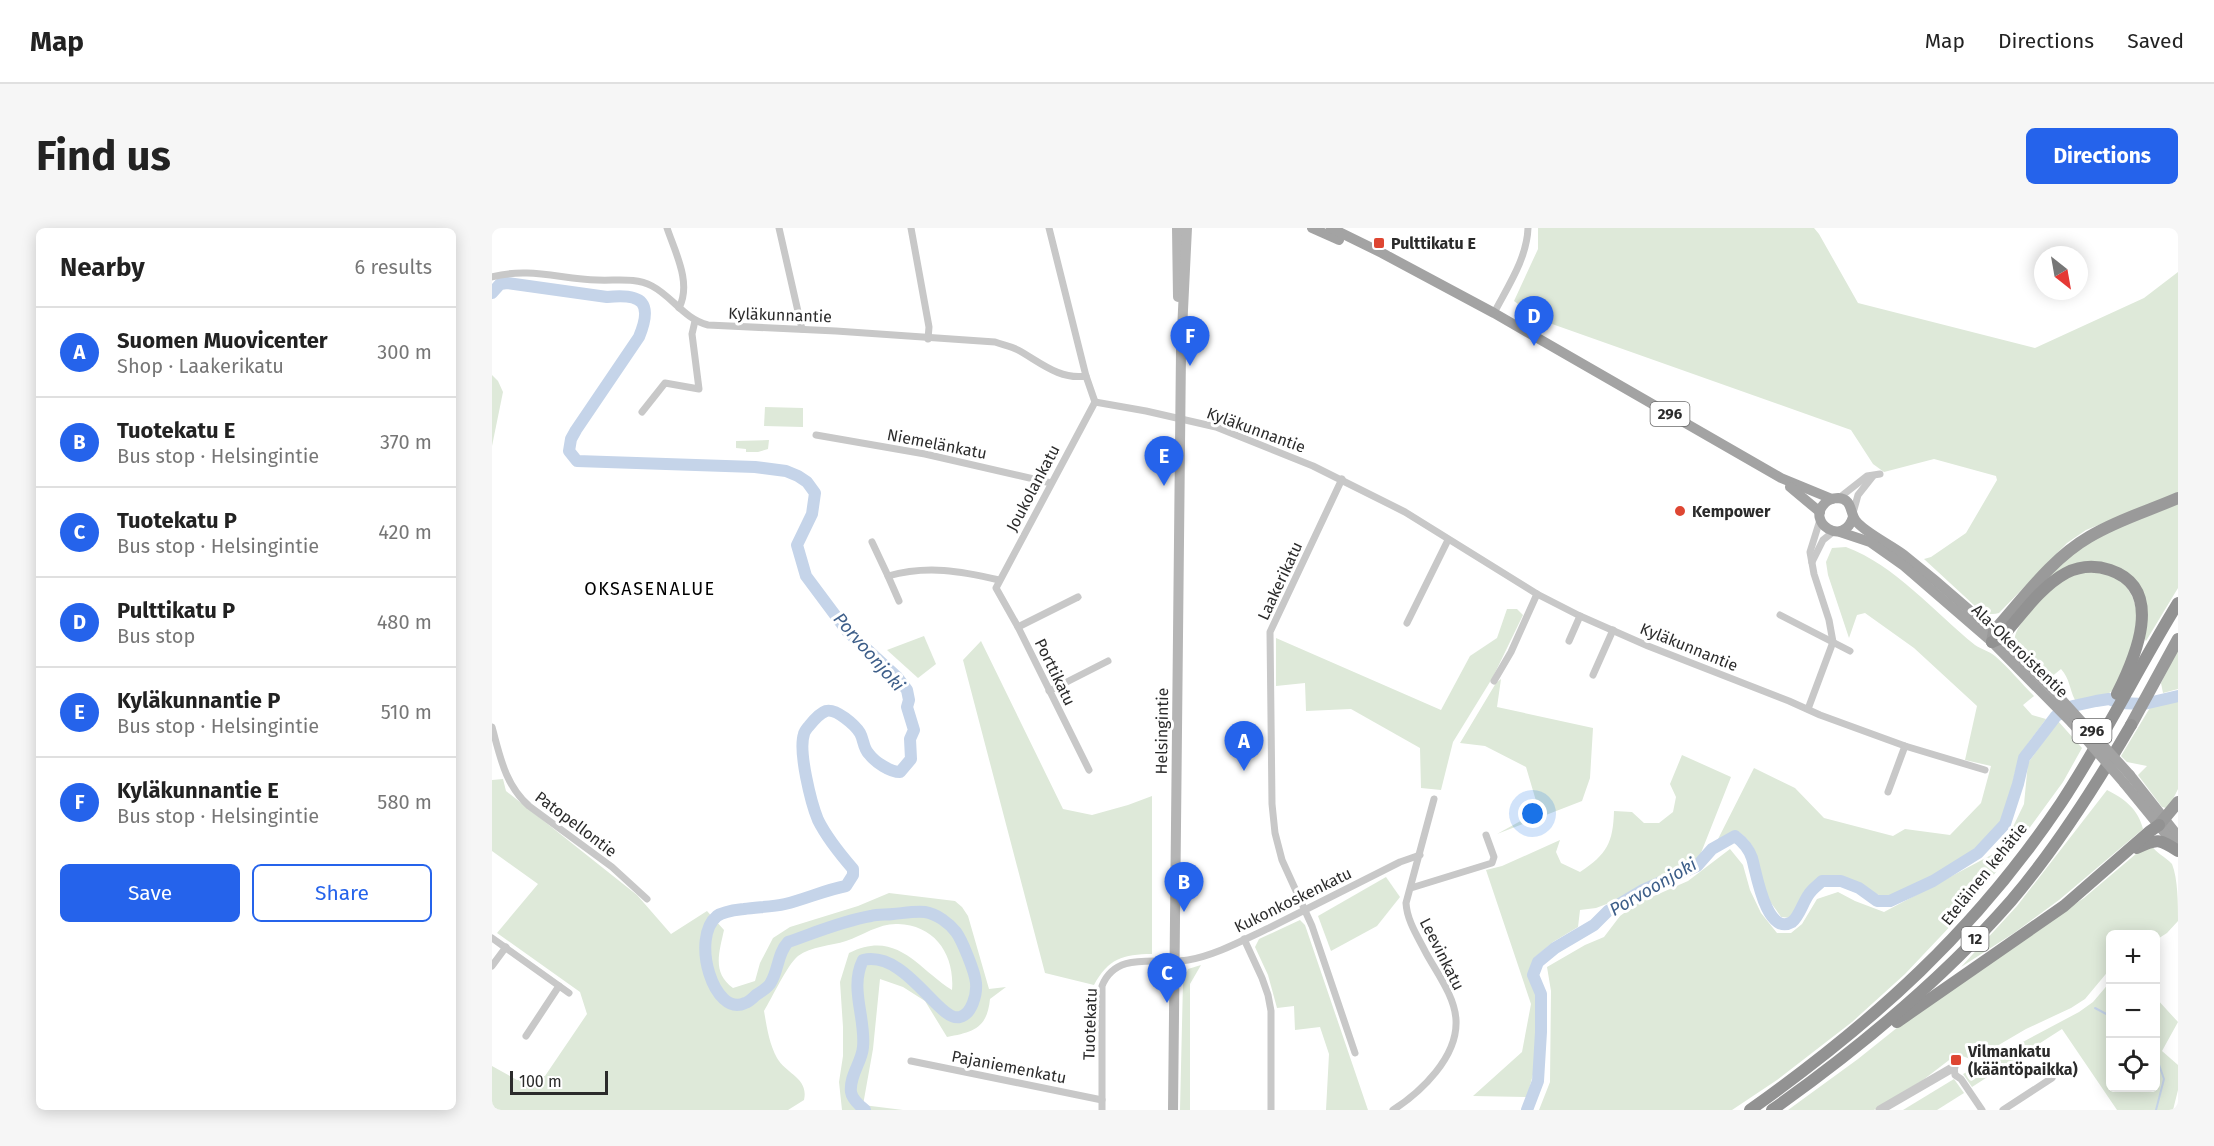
<!DOCTYPE html>
<meta charset="utf-8">
<style>
:root{--surface:#fff;--page:#f6f6f6;--text:#222;--muted:#767676;--line:#e0e0e0;--accent:#2563eb}
body{margin:0;font-family:"Fira Sans",sans-serif;background:var(--page);color:var(--text)}
.controls{position:absolute;right:18px;bottom:18px;display:grid;overflow:hidden;border-radius:9px;box-shadow:0 3px 15px #0003}
.controls button{width:54px;height:54px;display:grid;place-items:center;padding:0;border:0;border-bottom:2px solid var(--line);background:var(--surface);color:var(--text);font:30px sans-serif}
.compass{position:absolute;left:1542px;top:18px;width:54px;height:54px;border-radius:50%;background:var(--surface);box-shadow:0 3px 15px #0003;rotate:149deg}
.scale{position:absolute;left:18px;bottom:15px;width:98px;box-sizing:border-box;padding-left:6px;border:3px solid #2b2b2b;border-top:0;font-size:16px;line-height:21px;white-space:nowrap;color:#2b2b2b;-webkit-text-stroke:4px #fff;paint-order:stroke}
.you{position:absolute;left:1041px;top:586px;width:21px;height:21px;margin:-15px;border:4px solid #fff;border-radius:50%;background:#1a73e8;box-shadow:0 0 0 9px #1a73e833}
.badge{display:grid;place-items:center;width:39px;height:39px;border-radius:50%;background:var(--accent);color:#fff;font-size:20px;font-weight:700}
.pin{position:absolute;translate:-50% -50px;filter:drop-shadow(0 2px 3px #0008)}
.pin::after{content:'';position:absolute;top:32px;width:21px;height:18px;background:inherit;clip-path:polygon(0 0,100% 0,50% 100%)}
.list{margin:0;padding:0;list-style:none}
h2{display:flex;justify-content:space-between;align-items:center;height:78px;margin:0;padding:0 24px;font-size:26px}
h2 small{font-size:20px;font-weight:400;color:var(--muted)}
.list li{display:grid;grid-template-columns:39px 1fr auto;gap:18px;align-items:center;box-sizing:border-box;height:90px;padding:0 24px;border-top:2px solid var(--line)}
.list b{display:block;font-size:22px;white-space:nowrap}
.list p{margin:0;font-size:20px;white-space:nowrap;color:var(--muted)}
.list em{font-size:20px;font-style:normal;color:var(--muted)}
.actions{display:flex;gap:12px;padding:18px 24px}
.actions a{flex:1;padding:14px 0;border:2px solid var(--accent);border-radius:9px;text-align:center;font-size:21px;color:var(--accent)}
.actions .main{background:var(--accent);color:#fff}
.icon{flex:none;width:33px;height:33px;fill:none;stroke:currentColor;stroke-width:2;stroke-linecap:round;stroke-linejoin:round}
.map{position:relative;flex:none;width:1686px;height:882px;overflow:hidden;border-radius:9px}
header{display:flex;align-items:center;gap:36px;box-sizing:border-box;height:84px;padding:0 30px;background:var(--surface);border-bottom:2px solid var(--line)}
header strong{font-size:28px}
nav{display:flex;gap:33px;margin-inline-start:auto;font-size:21px}
.intro{display:flex;align-items:center;justify-content:space-between;box-sizing:border-box;height:144px;padding:0 36px}
h1{margin:0;font-size:42px}
.button{padding:15px 27px;border-radius:9px;background:var(--accent);color:#fff;font-size:21px;font-weight:700}
main{display:flex;gap:36px;padding:0 36px}
aside{flex:1;background:var(--surface);border-radius:9px;box-shadow:0 3px 15px #0003}
.map>svg:first-child{display:block}
.green{fill:#dee9d9}
.lines{fill:none;stroke-linecap:round;stroke-linejoin:round}
.stream{stroke:#c5d4e9;stroke-width:2}
.river{stroke:#c5d4e9;stroke-width:12}
.minor{stroke:#c8c8c8;stroke-width:7}
.tertiary{stroke:#c8c8c8;stroke-width:9}
.secondary{stroke:#b5b5b5;stroke-width:10}
.primary{stroke:#a3a3a3;stroke-width:10}
.trunk{stroke:#9a9a9a;stroke-width:12}
.motorway{stroke:#929292;stroke-width:12}
.primary-bridge{stroke:#a3a3a3;stroke-width:10}
.poi-dot{fill:#de4632;stroke:#fff;stroke-width:2}
.labels{text-anchor:middle;dominant-baseline:central;stroke-width:6;stroke-linejoin:round;paint-order:stroke}
.shield{fill:#fff;stroke:#6b6b6b;stroke-width:1.5}
.shield-label{font-size:15px;font-weight:bold;fill:#2b2b2b}
.poi-label{font-size:16px;font-weight:bold;fill:#2b2b2b;stroke:#fff;text-anchor:start}
.street-label{font-size:16px;fill:#2b2b2b;stroke:#fff}
.neighbourhood-label{font-size:18px;letter-spacing:1.5px;fill:#000;stroke:#fff}
.water-label{font-size:18px;font-style:italic;fill:#3d5e89;stroke:#fff}
</style>
<header>
<strong>Map</strong>
<nav><a>Map</a><a>Directions</a><a>Saved</a></nav>
</header>
<div class="intro"><h1>Find us</h1><a class="button">Directions</a></div>
<main>
<aside>
<h2>Nearby<small>6 results</small></h2>
<ul class="list">
<li><span class="badge">A</span><div><b>Suomen Muovicenter</b><p>Shop · Laakerikatu</p></div><em>300 m</em></li>
<li><span class="badge">B</span><div><b>Tuotekatu E</b><p>Bus stop · Helsingintie</p></div><em>370 m</em></li>
<li><span class="badge">C</span><div><b>Tuotekatu P</b><p>Bus stop · Helsingintie</p></div><em>420 m</em></li>
<li><span class="badge">D</span><div><b>Pulttikatu P</b><p>Bus stop</p></div><em>480 m</em></li>
<li><span class="badge">E</span><div><b>Kyläkunnantie P</b><p>Bus stop · Helsingintie</p></div><em>510 m</em></li>
<li><span class="badge">F</span><div><b>Kyläkunnantie E</b><p>Bus stop · Helsingintie</p></div><em>580 m</em></li>
</ul>
<div class="actions"><a class="main">Save</a><a>Share</a></div>
</aside>
<div class="map">
<svg width="1686" height="882" viewBox="0 0 1686 882">
<rect width="100%" height="100%" fill="#fff"/>
<g class="green">
<path d="M1046,0H1322L1327,6L1366,75L1543,120L1652,70L1686,44V265L1594,302L1575,315L1507,385C1497,388 1492,384 1484,379L1432,331L1439,329L1474,305L1505,252L1504,248L1442,231L1392,244L1381,236L1359,202L1046,91L1022,73L1046,21Z"/>
<path d="M0,147L6,153L11,164L0,218Z"/>
<path d="M273,179L311,180V199L272,198Z"/>
<path d="M277,212L276,221L266,224H254V221L244,220V213Z"/>
<path d="M1686,275V360L1654,413L1652,410L1648,363L1592,334L1522,389C1537,372 1551,353 1568,336C1599,305 1646,291 1686,275Z"/>
<path d="M1354,319C1403,337 1442,384 1483,417C1489,421 1497,423 1503,428C1517,440 1529,455 1542,468L1531,477L1540,487L1554,491C1546,503 1534,516 1528,529C1519,549 1520,580 1507,599C1494,617 1417,667 1396,668C1383,669 1377,660 1367,656C1355,651 1344,650 1331,649L1314,663L1299,690L1289,689C1284,681 1276,672 1271,662C1261,637 1273,624 1247,604L1240,605L1223,617L1262,540L1303,560L1332,590L1401,608L1413,601L1458,607L1489,575L1499,538L1473,532L1485,478L1422,420L1373,385L1365,387L1357,410L1336,347L1334,334L1340,320Z"/>
<path d="M1589,343C1595,343 1602,342 1607,343C1637,348 1649,377 1644,404C1642,419 1628,446 1622,461L1616,466L1583,472C1577,460 1578,451 1569,441L1558,450C1549,441 1525,423 1523,412C1520,400 1554,364 1564,357C1571,351 1581,348 1589,343Z"/>
<path d="M1015,381H1025L1031,387L1001,449L961,514L949,562L929,560L928,520L859,481L814,483L813,455L784,458V410L949,482L978,428L1005,410Z"/>
<path d="M432,408L444,436L426,450L395,422Z"/>
<path d="M489,413L571,581L600,587L636,577L660,568V726C631,726 616,731 602,757L553,745L471,432Z"/>
<path d="M1686,421V461L1671,465L1669,455Z"/>
<path d="M1009,451L1005,479L1101,500L1098,550L1090,573L1005,606L1047,583L1034,539L993,518L968,515L1004,455Z"/>
<path d="M1686,473V561L1680,573L1674,580L1670,579L1646,547L1655,538L1635,534L1629,528L1659,478Z"/>
<path d="M1566,493L1590,520L1571,554L1514,632L1466,690L1413,746L1360,794L1285,852L1240,882H1047L1058,854L1059,763L1055,739L1093,717L1112,709L1128,688L1146,675L1196,653L1238,621L1251,637L1258,662L1269,685L1285,705H1299L1310,696L1325,671L1346,664L1363,673L1392,684L1503,625L1518,605L1532,576L1536,535Z"/>
<path d="M1190,527L1239,549L1207,630L1120,674L1104,680L1088,682L1086,699L1061,714L1042,730L1036,747L1044,764L1045,801L1043,839L1035,869L981,868L1030,824L1039,776L994,642L1010,638L1068,612L1064,624L1069,635L1088,644C1115,626 1121,615 1122,583L1140,584L1152,595H1167L1181,584L1184,569L1178,556Z"/>
<path d="M11,551L14,563L145,667L179,706L215,683L232,702C227,725 220,745 241,760L263,753L268,735L281,710L298,699L366,678L397,665L463,673L470,679L476,688L497,761L514,759L498,771C495,801 481,804 455,809L433,773L411,759L388,751L381,821L371,877L411,882H350L347,854L351,828V799L348,754L357,725C405,701 425,740 460,762C463,727 443,697 406,696C388,695 371,707 354,713C339,718 319,718 306,728C295,737 280,770 272,783C275,800 277,815 285,830C294,846 317,850 312,872L296,882H0V838L25,852L53,848L95,786L88,764L5,705L46,656L0,623V552Z"/>
<path d="M1615,562C1633,571 1646,581 1651,601L1567,672L1522,705L1469,739L1525,678Z"/>
<path d="M1659,616C1664,626 1673,628 1680,636C1686,651 1686,676 1686,693L1675,705L1664,712V706H1618V741L1593,771L1579,780L1534,801L1481,832L1465,826L1431,852L1382,882H1296L1366,831L1446,767L1592,670L1645,625Z"/>
<path d="M894,649L908,669L885,698L839,723L826,688Z"/>
<path d="M808,692L813,697L876,882H834L837,826L828,799L803,802L802,778L785,780L776,747L763,719L767,711Z"/>
<path d="M709,737L698,756V882H688L691,754L696,741Z"/>
<path d="M1618,754V860H1664V770L1686,794L1670,823L1686,837V862L1681,882H1625L1570,801L1480,859L1471,846L1587,784L1601,774Z"/>
<path d="M1462,851L1472,865L1445,882H1411Z"/>
</g>
<g class="lines">
<g class="stream">
<path d="M1603,780L1618,788"/>
<path d="M1664,828L1672,851L1664,882"/>
</g>
<g class="river">
<path d="M0,65L8,56L15,55L115,69C151,65 161,75 147,109L84,202L79,211L77,223L85,233L263,239L294,243L306,248L315,254L323,265L320,286L305,317L314,348L355,403L405,449L415,462L417,472L415,479L422,502L418,511L419,531L408,544C398,544 383,534 377,526C371,520 372,512 368,505C363,497 344,480 334,483C328,485 321,493 317,498C316,499 312,504 312,506C306,523 319,575 326,592C335,610 348,626 361,641V647L354,658C333,662 314,671 293,676C280,679 265,679 252,681C244,682 232,683 225,688C198,710 222,790 253,775C257,774 261,770 264,767C269,764 275,760 278,756C287,742 285,726 296,714C322,705 350,693 379,688C386,686 394,687 401,686C412,685 423,683 433,684C445,686 457,695 464,704C470,712 483,744 484,755C485,766 480,786 468,789C447,795 414,722 371,732C357,760 374,790 371,819C370,834 357,848 359,864C360,871 368,878 373,882"/>
<path d="M1035,882L1046,853L1049,804V766L1041,747L1046,734L1063,720L1102,697L1116,683L1151,662L1205,638L1220,621L1243,608C1251,614 1257,621 1260,630C1264,643 1274,709 1300,694C1307,689 1311,674 1317,666C1320,661 1326,657 1330,653H1349L1367,660L1385,673H1398L1441,653L1486,625L1513,596L1526,556L1532,530L1564,488L1581,478L1604,473L1617,471L1628,475L1652,476L1686,468"/>
</g>
<g class="minor">
<path d="M175,0C183,24 200,55 187,80"/>
<path d="M287,0L310,101"/>
<path d="M419,0L437,99L436,111"/>
<path d="M557,0L594,148"/>
<path d="M0,49C36,39 69,51 105,52C124,53 143,49 160,58C181,69 192,91 216,97L344,103L503,114C511,117 519,118 526,122C548,134 567,152 594,148L603,174"/>
<path d="M1002,85C1016,58 1035,30 1036,0"/>
<path d="M603,174L654,183L724,199L821,238L913,284L1045,366L1088,388L1156,418L1297,473L1328,487L1413,518L1493,542"/>
<path d="M150,184L173,155L207,161L200,106L203,93"/>
<path d="M324,207L433,226L559,255"/>
<path d="M850,251L778,404L780,576L783,605L790,632L820,698L863,825"/>
<path d="M1347,270L1375,248L1388,246"/>
<path d="M1361,285L1366,267L1381,248"/>
<path d="M380,314L396,348C435,337 469,343 507,352"/>
<path d="M1320,334L1331,312L1341,304"/>
<path d="M396,348L407,373"/>
<path d="M1288,387L1358,423"/>
<path d="M915,395L956,312"/>
<path d="M526,399L586,369"/>
<path d="M1077,413L1088,388"/>
<path d="M1101,447L1121,402"/>
<path d="M1002,453L1019,424L1045,366"/>
<path d="M557,463L616,433"/>
<path d="M1316,481L1341,414L1337,392L1322,346L1318,324L1328,292"/>
<path d="M0,499C8,528 13,557 37,578L120,639L155,671"/>
<path d="M597,542L526,399L504,360L603,174"/>
<path d="M1396,564L1413,518"/>
<path d="M919,660L1000,635L1002,629L994,607"/>
<path d="M0,710L77,765"/>
<path d="M752,711L770,750L776,767L779,783V882"/>
<path d="M0,738L14,719"/>
<path d="M34,808L67,758"/>
<path d="M419,833L610,872"/>
<path d="M1462,839L1463,847L1469,851L1490,882"/>
<path d="M610,882V758C624,722 666,737 696,732C724,727 751,712 777,700C821,678 864,656 908,634L928,627"/>
<path d="M901,882C929,864 966,829 964,792C963,769 945,745 934,725C926,709 915,693 914,675L942,571"/>
<path d="M1511,882L1560,850"/>
</g>
<path class="tertiary" d="M1388,882L1462,839"/>
<g class="secondary">
<path d="M685,0L686,69"/>
<path d="M681,882L689,123L695,0"/>
</g>
<g class="primary">
<path d="M820,0L847,12"/>
<path d="M839,0L890,25L1002,85L1289,250L1340,271"/>
<path d="M1298,259L1328,284"/>
<path d="M1361,289C1352,320 1313,294 1333,275C1336,272 1341,270 1346,270C1361,271 1357,284 1364,293C1372,304 1399,317 1412,327C1465,369 1514,414 1561,462"/>
<path d="M1348,304L1378,314L1412,338L1500,414L1580,495"/>
<path d="M1638,547L1686,608"/>
<path d="M1632,555L1686,621"/>
</g>
<g class="trunk">
<path d="M1500,414L1502,403C1531,371 1559,331 1597,309C1625,292 1656,283 1686,270"/>
<path d="M1639,497L1686,411"/>
<path d="M1667,597L1686,574"/>
</g>
<g class="motorway">
<path d="M1500,414L1509,410C1528,389 1548,359 1574,345C1588,338 1603,337 1618,342C1674,361 1643,430 1625,466"/>
<path d="M1645,620C1665,610 1668,611 1686,623"/>
<path d="M1405,794L1572,678L1657,604L1667,597"/>
<path d="M1258,882C1383,793 1483,703 1569,575C1612,510 1646,440 1686,375"/>
<path d="M1280,882C1366,821 1449,753 1519,673C1565,619 1603,559 1639,497"/>
</g>
<g class="primary-bridge">
<path d="M1561,462L1638,547"/>
<path d="M1580,495L1632,555"/>
</g>
</g>
<g class="poi-dot">
<rect x="881" y="9" width="12" height="12" rx="3"/>
<circle cx="1188" cy="283" r="6"/>
<rect x="1458" y="826" width="12" height="12" rx="3"/>
</g>
<g class="labels">
<g class="shield">
<rect x="1158.5" y="174" width="39" height="24" rx="4.5"/>
<rect x="1580.5" y="491" width="39" height="24" rx="4.5"/>
<rect x="1469.5" y="699" width="27" height="24" rx="4.5"/>
</g>
<g class="shield-label">
<text x="1178" y="186">296</text>
<text x="1600" y="503">296</text>
<text x="1483" y="711">12</text>
</g>
<g class="poi-label">
<text x="899" y="15">Pulttikatu E</text>
<text x="1200" y="283">Kempower</text>
<text x="1476" y="823">Vilmankatu<tspan x="1476" dy="18">(kääntöpaikka)</tspan></text>
</g>
<g class="street-label">
<text transform="translate(288 87) rotate(2)">Kyläkunnantie</text>
<text transform="translate(764 202) rotate(20)">Kyläkunnantie</text>
<text transform="translate(445 216) rotate(11)">Niemelänkatu</text>
<text transform="translate(541 260) rotate(-62)">Joukolankatu</text>
<text transform="translate(788 353) rotate(-65)">Laakerikatu</text>
<text transform="translate(1197 419) rotate(22)">Kyläkunnantie</text>
<text transform="translate(1528 423) rotate(44)">Ala-Okeroistentie</text>
<text transform="translate(563 444) rotate(64)">Porttikatu</text>
<text transform="translate(670 503) rotate(-89)">Helsingintie</text>
<text transform="translate(84 596) rotate(37)">Patopellontie</text>
<text transform="translate(1492 646) rotate(-51)">Eteläinen kehätie</text>
<text transform="translate(801 672) rotate(-26)">Kukonkoskenkatu</text>
<text transform="translate(950 726) rotate(63)">Leevinkatu</text>
<text transform="translate(598 796) rotate(-88)">Tuotekatu</text>
<text transform="translate(517 839) rotate(11)">Pajaniemenkatu</text>
</g>
<g class="neighbourhood-label">
<text x="158" y="361">OKSASENALUE</text>
</g>
<g class="water-label">
<text transform="translate(377 424) rotate(49)">Porvoonjoki</text>
<text transform="translate(1161 659) rotate(-30)">Porvoonjoki</text>
</g>
</g>
</svg>
<div class="controls">
<button>+</button>
<button>−</button>
<button><svg class="icon" aria-label="locate" viewBox="0 0 24 24"><circle cx="12" cy="12" r="6"/><path d="M12 2v4M12 18v4M2 12h4M18 12h4"/></svg></button>
</div>
<svg class="compass" viewBox="-18 -18 36 36"><path d="M0-13l5 13h-10z" fill="#e53935"/><path d="M0 13l5-13h-10z" fill="#767676"/></svg>
<div class="scale">100 m</div>
<div class="you"></div>
<div class="pin badge" style="left:752px;top:543px">A</div>
<div class="pin badge" style="left:692px;top:684px">B</div>
<div class="pin badge" style="left:675px;top:775px">C</div>
<div class="pin badge" style="left:1042px;top:118px">D</div>
<div class="pin badge" style="left:672px;top:258px">E</div>
<div class="pin badge" style="left:698px;top:138px">F</div>
</div>
</main>
